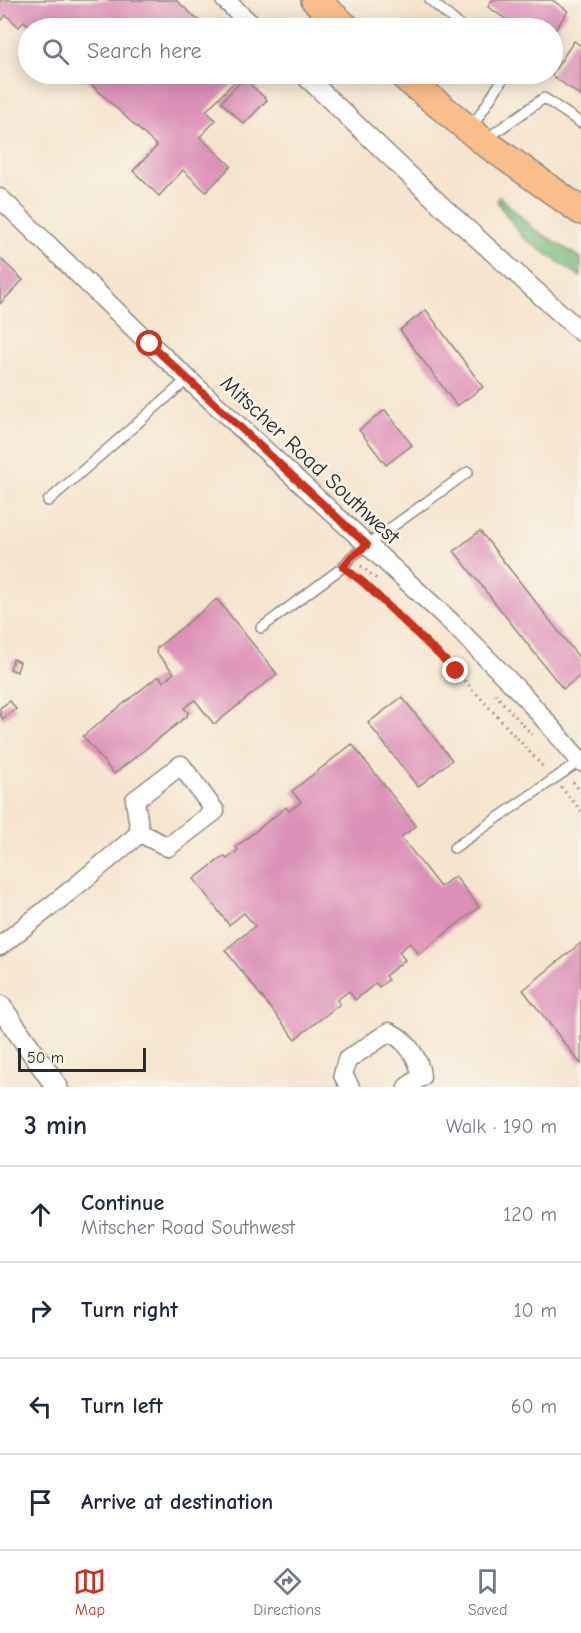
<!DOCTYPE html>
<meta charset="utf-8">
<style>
:root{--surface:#fff;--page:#f6f6f7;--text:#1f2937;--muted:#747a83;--line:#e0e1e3;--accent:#c8321e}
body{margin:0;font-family:"Comic Neue",sans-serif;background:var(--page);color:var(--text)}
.scale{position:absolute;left:18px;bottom:15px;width:128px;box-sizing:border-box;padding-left:6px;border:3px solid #2b2b2b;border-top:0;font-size:16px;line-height:21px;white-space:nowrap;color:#2b2b2b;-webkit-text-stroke:4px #f7f3e8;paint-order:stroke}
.stop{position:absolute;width:18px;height:18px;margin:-14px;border:4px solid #c8321e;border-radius:50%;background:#fff}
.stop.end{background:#c8321e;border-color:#fff;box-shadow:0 2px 6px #0008}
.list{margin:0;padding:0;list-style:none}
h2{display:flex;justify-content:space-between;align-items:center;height:78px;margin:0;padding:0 24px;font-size:26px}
h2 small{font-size:20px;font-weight:400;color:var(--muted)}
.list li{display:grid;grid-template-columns:39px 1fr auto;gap:18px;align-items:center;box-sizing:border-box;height:96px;padding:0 24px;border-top:2px solid var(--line)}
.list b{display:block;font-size:22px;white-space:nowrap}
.list p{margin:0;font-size:20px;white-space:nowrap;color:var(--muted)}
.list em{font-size:20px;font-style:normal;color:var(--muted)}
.icon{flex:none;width:33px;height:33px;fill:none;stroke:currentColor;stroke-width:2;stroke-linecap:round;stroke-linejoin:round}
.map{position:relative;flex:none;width:581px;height:1087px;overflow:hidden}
.search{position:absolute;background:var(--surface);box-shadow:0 3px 15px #0003;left:18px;right:18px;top:18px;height:66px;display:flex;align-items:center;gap:15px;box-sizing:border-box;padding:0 21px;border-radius:33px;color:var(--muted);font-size:22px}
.sheet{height:462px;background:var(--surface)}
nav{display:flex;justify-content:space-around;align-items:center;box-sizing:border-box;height:84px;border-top:2px solid var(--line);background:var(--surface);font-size:16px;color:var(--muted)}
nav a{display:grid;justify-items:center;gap:3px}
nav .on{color:var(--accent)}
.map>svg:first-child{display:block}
.forest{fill:#72b376;stroke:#4e6f50;stroke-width:1.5}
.building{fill:#db90b7}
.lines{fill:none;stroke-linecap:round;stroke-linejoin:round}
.service-casing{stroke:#90887d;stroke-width:12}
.minor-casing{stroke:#90887d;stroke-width:21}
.tertiary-casing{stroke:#90887d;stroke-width:24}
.primary-casing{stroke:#90887d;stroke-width:30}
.path{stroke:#90887d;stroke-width:3;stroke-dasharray:1.5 4.5;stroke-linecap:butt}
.service{stroke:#fff;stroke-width:9}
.minor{stroke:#fff;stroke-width:18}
.tertiary{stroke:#fff;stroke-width:21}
.primary{stroke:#f9bd89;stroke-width:27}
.route{stroke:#c8321e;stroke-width:8}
.labels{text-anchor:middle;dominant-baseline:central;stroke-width:5;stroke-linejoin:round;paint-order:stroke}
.street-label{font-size:22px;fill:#2b2b2b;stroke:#f7f3e8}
</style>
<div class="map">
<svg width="581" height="1087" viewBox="0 0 581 1087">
<rect width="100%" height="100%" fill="#f7f3e8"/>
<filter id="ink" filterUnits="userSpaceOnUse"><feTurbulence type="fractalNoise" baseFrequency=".0167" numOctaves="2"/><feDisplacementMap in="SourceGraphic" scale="12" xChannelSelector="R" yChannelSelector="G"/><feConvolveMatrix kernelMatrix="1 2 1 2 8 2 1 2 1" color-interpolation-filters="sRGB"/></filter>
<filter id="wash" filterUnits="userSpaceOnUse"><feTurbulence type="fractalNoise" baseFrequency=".008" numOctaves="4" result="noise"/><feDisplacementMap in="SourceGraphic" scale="24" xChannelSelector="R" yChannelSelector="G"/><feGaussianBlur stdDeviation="1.35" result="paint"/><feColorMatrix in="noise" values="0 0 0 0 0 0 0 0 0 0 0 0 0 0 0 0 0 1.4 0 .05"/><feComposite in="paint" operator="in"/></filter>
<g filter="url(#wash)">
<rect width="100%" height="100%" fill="#f5e4cf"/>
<path class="forest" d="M499,196L534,229L581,258V277L523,238L499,205L497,200Z"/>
<g id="blocks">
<g class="building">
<path d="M0,0H176L207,28H32L24,21L19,27L6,15L2,20L0,18Z"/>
<path d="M492,0H552L568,11L552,34V28H519L488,7Z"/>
<path d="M574,41L581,46V96L550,74H552Z"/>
<path d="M80,74H242L206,111L216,120L200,137L231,166L206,192L183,170L159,196L133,171L157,146Z"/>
<path d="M244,78L267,100L244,124L221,102Z"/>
<path d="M0,258L23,280L0,304Z"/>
<path d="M426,310L483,387L457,406L400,330Z"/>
<path d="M385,410L412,445L386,465L359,430Z"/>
<path d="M480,531L581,660V675L563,689L454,551Z"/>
<path d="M217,599L277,674L216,723H213L195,700L184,708L188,712L187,716L114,774L83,736L157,677H160L163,682L174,673L156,652L157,648Z"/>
<path d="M13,659L20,662L17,672L10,669Z"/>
<path d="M402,697L452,760L418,787L368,723Z"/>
<path d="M10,701L16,709L3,719L0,715V708Z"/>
<path d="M352,744L416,826L401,837L440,887L455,876L479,907L419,954L410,943L399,952L405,960L385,976L388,980L379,987L376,983L355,1000L349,991L337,1000L340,1004L295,1039L225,950L255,926L244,913L229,925L194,879L224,856L227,859L238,850L236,847L286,807L289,811L301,802L292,791Z"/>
<path d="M581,943V1064L523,990Z"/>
</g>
</g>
</g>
<g filter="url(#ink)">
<use href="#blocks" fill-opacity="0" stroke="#90887d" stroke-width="1.5"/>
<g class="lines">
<g class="service-casing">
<g id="service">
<path d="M430,0L463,28"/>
<path d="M472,127L506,74"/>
<path d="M486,139L544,98L581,123"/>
<path d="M48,501L188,379"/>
<path d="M261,628L343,567L351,557L367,545L468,472"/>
<path d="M454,848L580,761"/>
</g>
</g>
<g class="minor-casing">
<g id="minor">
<path d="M225,0L255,28"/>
<path d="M303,74L445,209L581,332"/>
<path d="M0,198L150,344L451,622L525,697L581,762"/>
<path d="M181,765L215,811L168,847L140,833L135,800Z"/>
<path d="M0,946L75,887L140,833"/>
<path d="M350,1087L343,1075L347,1060L389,1032C406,1039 420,1059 421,1077L407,1087"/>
</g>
</g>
<g class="tertiary-casing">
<path id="tertiary" d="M0,1006L57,1087"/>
</g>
<g class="primary-casing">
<g id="primary">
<path d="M315,0L347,28"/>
<path d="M401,74L483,141L581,211"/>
</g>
</g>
<g class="path">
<path d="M361,566L379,581"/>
<path d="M351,574L364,583L456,671L545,769"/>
<path d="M495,694L535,738"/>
<path d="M573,782L581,792"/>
<path d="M561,787L581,811"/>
</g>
<use href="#service" class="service"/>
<use href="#minor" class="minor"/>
<use href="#tertiary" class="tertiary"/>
<use href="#primary" class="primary"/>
</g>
</g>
<g class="lines" filter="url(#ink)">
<path class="route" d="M150,344L367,545L351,557L343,567L364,583L456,671"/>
</g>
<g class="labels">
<g class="street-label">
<text transform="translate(310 460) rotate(43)">Mitscher Road Southwest</text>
</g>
</g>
</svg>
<div class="scale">50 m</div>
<div class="stop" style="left:150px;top:344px"></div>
<div class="stop end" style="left:456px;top:671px"></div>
<div class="search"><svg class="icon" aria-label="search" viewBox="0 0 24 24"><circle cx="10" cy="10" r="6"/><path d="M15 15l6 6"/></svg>Search here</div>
</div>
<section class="sheet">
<h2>3 min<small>Walk · 190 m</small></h2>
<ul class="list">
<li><svg class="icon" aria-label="ahead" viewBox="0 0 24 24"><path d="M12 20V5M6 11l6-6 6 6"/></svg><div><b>Continue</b><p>Mitscher Road Southwest</p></div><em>120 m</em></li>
<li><svg class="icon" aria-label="right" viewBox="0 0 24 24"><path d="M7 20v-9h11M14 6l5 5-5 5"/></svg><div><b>Turn right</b></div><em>10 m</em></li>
<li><svg class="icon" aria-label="left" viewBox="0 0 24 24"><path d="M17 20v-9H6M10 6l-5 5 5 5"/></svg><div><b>Turn left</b></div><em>60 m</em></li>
<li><svg class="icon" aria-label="arrive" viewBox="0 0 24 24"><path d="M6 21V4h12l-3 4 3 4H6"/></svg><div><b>Arrive at destination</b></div></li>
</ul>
</section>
<nav>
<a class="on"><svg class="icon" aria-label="map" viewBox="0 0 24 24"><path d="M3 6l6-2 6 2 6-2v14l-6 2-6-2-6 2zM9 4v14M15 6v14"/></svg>Map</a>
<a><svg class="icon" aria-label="directions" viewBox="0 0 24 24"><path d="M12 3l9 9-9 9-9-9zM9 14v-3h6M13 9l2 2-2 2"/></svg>Directions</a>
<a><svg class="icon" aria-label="saved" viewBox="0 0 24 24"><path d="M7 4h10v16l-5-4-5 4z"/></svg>Saved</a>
</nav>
